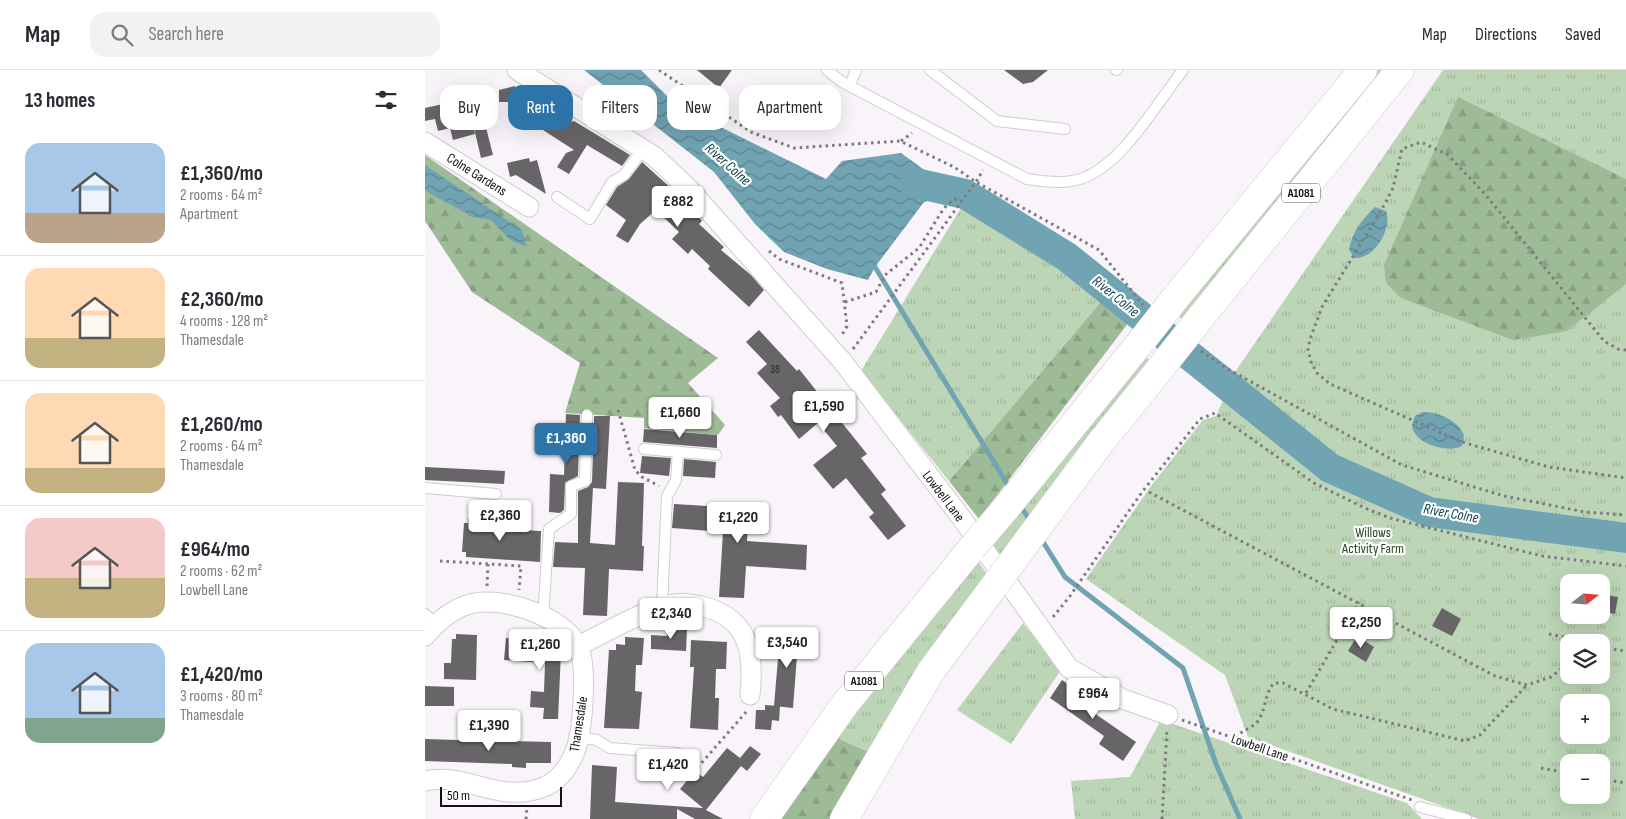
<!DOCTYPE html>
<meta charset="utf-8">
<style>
body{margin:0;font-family:"Sofia Sans Condensed",sans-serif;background:#f2f2f3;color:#2b2b33;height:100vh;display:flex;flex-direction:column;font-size:19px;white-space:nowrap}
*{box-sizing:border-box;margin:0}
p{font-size:16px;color:#7c7c81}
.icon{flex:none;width:28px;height:28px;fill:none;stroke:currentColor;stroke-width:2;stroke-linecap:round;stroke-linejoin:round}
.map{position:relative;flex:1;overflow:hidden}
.sheet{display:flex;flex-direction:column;background:#fff;width:425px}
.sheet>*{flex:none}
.hud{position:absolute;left:15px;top:15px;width:475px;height:45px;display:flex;gap:10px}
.needle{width:32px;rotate:73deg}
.fabs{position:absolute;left:1135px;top:504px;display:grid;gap:10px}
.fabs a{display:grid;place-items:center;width:50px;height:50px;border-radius:10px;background:#fff;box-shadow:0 5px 20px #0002;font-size:25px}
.scale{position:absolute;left:15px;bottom:12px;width:122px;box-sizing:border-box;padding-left:5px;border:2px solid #141214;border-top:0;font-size:14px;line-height:18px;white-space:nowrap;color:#141214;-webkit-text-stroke:4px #fff;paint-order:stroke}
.price{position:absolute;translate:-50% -42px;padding:0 11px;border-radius:5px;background:#fff;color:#222;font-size:16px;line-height:32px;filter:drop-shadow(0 1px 2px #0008)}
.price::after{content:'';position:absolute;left:50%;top:30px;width:15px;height:11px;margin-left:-8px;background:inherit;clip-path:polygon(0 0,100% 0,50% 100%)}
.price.selected{background:#2d74a9;color:#fff}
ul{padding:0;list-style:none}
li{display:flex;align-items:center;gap:15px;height:125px;padding:0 25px}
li+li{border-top:1px solid #e1e1e2}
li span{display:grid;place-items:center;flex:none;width:140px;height:100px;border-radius:15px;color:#555}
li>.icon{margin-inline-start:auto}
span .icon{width:60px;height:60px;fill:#fffc;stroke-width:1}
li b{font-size:21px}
h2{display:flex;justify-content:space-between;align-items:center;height:60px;padding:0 25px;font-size:21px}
.chip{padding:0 18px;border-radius:15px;background:#fff;box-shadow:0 5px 20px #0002;font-size:18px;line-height:45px}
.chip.selected{background:#2d74a9;color:#fff}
header{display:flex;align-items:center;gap:30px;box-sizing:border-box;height:70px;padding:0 25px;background:#fff;border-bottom:1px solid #e1e1e2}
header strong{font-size:24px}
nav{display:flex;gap:28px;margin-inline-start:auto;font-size:18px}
.search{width:350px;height:45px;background:#f2f2f3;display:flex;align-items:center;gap:12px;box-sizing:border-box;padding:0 18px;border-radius:15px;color:#7c7c81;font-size:19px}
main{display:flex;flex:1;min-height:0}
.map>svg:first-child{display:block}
.grass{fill:url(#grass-tufts);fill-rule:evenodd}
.forest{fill:url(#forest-firs)}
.water{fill:url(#water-waves)}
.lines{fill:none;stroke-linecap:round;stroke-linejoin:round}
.stream{stroke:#70a4b3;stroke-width:5}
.river{stroke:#70a4b3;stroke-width:30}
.building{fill:#686569}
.service-casing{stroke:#d0ccd1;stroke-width:12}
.minor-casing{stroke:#d0ccd1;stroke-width:21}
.primary-casing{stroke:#d0ccd1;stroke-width:29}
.path{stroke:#7d7a7d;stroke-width:3;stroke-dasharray:2.5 4;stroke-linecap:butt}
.service{stroke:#fff;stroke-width:10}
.minor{stroke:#fff;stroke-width:19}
.primary{stroke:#fff;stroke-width:28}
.primary-bridge-casing{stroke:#d0ccd1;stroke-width:29;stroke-linecap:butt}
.primary-bridge{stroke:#fff;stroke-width:28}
.labels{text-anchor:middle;stroke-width:4.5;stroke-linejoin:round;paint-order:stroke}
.number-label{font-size:11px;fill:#292729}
.shield{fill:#fff;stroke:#5a595a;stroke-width:1}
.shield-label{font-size:12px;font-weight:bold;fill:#141214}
.street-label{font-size:14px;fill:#141214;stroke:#fff}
.park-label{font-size:14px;fill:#204816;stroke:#fff}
.water-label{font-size:15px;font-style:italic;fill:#093b47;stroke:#fff}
</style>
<header>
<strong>Map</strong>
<div class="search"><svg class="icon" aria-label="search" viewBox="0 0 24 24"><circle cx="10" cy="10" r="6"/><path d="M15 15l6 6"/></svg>Search here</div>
<nav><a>Map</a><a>Directions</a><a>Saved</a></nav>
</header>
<main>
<section class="sheet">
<h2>13 homes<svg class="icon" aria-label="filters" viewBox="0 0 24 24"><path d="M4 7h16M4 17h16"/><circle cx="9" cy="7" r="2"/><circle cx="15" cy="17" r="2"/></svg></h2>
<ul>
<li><span style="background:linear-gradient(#a9c7e8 70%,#b9a48a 0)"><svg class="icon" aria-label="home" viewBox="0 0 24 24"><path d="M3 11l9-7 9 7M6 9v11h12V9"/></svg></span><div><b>£1,360/mo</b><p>2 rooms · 64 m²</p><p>Apartment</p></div></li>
<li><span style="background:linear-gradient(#ffd9b3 70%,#c2b280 0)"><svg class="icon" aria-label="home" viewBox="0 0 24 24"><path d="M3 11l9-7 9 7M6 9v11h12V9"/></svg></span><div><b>£2,360/mo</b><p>4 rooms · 128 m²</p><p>Thamesdale</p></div></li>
<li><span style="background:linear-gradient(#ffd9b3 75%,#c2b280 0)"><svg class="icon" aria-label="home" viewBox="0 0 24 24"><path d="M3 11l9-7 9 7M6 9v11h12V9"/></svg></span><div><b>£1,260/mo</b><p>2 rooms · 64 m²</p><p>Thamesdale</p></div></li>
<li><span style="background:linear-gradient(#f6c9c9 60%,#c2b280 0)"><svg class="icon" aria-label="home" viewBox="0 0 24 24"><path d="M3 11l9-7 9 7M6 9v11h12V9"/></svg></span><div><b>£964/mo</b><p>2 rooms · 62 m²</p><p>Lowbell Lane</p></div></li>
<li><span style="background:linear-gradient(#a9c7e8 75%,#7fa58c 0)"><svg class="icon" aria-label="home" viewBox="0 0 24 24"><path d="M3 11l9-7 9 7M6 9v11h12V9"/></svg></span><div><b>£1,420/mo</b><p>3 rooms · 80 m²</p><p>Thamesdale</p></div></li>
</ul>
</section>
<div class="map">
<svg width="1201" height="749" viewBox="0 0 1201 749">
<defs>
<pattern id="grass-tufts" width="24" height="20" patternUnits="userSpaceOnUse" patternTransform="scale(1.25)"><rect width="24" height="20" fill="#bcd5b6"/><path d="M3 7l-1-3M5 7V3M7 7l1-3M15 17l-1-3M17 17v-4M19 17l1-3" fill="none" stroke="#a1b69c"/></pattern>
<pattern id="forest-firs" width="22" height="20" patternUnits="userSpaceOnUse" patternTransform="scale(1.25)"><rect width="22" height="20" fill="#9ebb97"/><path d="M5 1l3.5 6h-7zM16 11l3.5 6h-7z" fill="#87a081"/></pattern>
<pattern id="water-waves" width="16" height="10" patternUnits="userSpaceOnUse" patternTransform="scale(1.25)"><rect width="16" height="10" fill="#70a4b3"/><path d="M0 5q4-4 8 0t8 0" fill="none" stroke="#5b8490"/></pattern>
</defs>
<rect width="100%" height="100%" fill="#f8f4f9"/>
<g class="grass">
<path d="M948 0H965L759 250 750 244Z"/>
<path d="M1018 0H1201V749H1054L823 667 800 605 661 509 726 416 778 350 791 346 812 299ZM1144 512H1176V545H1144ZM1144 572H1176V605H1144ZM1144 632H1176V665H1144ZM1144 692H1176V725H1144Z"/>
<path d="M539 133 608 169 681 226 524 411 436 301Z"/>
<path d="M716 285 727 291 577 486 564 471Z"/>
<path d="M551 489 563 505 446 683 410 667Z"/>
<path d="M598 553 636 600 586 674 532 640Z"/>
<path d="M736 650 982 733 997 749H650L646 711 705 707Z"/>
</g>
<g class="forest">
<path d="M1033 27 1201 109V214L1142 261 1088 270 976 228 961 213 959 195Z"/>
<path d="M0 85 293 288 263 313 300 355 293 365 219 358V348L140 343 155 293 47 222 0 151Z"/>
<path d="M681 226 707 248 554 449 524 411Z"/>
<path d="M410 667 446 683 409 749H352Z"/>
</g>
<g class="water">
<path d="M159 0H216L251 35 401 109 417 91 476 83 531 123 499 132 450 197 443 210 402 199 359 182 330 154 289 102Z"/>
<path d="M0 95 97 160 102 177 85 170 66 150 48 147 4 123 0 119Z"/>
<path d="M950 137 961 141C968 158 949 189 930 188L924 180C927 161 937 150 950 137Z"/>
<path d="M998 342C1014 343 1032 349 1039 365L1037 376C1024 383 996 375 989 362 985 356 988 351 990 346Z"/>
</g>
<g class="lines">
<g class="stream">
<path d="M450 197 586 420"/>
<path d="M594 434 606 452"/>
<path d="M615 467 640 507 758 598 791 694 815 749"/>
</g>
<path class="river" d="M490 113 540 124 642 187 905 398 1004 442 1201 468"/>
</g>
<g class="building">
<path d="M272 0H307L294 18Z"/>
<path d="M579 0H623L608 12 598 14Z"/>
<path d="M90 16 89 32H74V20Z"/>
<path d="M93 23 108 24 109 27 116 28 115 46 92 44Z"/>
<path d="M29 24 37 55 47 52 50 64 28 70 25 58 13 61 10 49 0 51V38L18 34 24 57 17 27Z"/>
<path d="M57 42 68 85 56 88 46 45Z"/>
<path d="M149 51 205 85 197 96 162 75 144 104 132 97 141 83 149 80 118 60Z"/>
<path d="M104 88 105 92 112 90 121 124 91 105 85 107 82 93Z"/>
<path d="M217 92 258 129 277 151 274 154 299 177 296 180 326 205 339 220 324 237 283 199 285 196 267 179 263 184 247 169 254 162 231 140 215 154 203 173 191 166 201 150 181 135 192 117 204 109Z"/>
<path d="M334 260 372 301 374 299 442 384 436 388 461 420 456 424 481 456 463 470 444 447 449 443 421 408 408 419 388 395 412 376 393 353 374 369 356 345 353 347 345 336 355 328 332 303 342 294 321 272Z"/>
<path d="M141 344 155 345 153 406 140 413 139 440 135 443 124 442 125 404 139 405Z"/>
<path d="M169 346H185L181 419 168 418 165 473 190 475 193 412 219 413 217 476H219L218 501 184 499 182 546 158 545 160 498 128 497 130 472 153 473V421L163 417 167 412Z"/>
<path d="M219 359 292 365V378L218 372Z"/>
<path d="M217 386 246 388 244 406 215 403Z"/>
<path d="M259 389 291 392 290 408 258 406Z"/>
<path d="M0 397 80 401 79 414 0 410Z"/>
<path d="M249 434 299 437 300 434 324 435 322 471 382 475 381 500 321 496 319 528 294 527 298 462 247 458Z"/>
<path d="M43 448 66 449V455H77L76 459 116 461 115 492 41 487V482H37L39 453H43Z"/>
<path d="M1176 524 1193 527 1190 544 1176 541Z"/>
<path d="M1017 538 1036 549 1027 566 1007 556Z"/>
<path d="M242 558 262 559 261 581 226 579V565L242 566Z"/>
<path d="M360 559 374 560 368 638 349 636 355 565H359Z"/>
<path d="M31 564 52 565 51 610 19 609V593H26L27 569H31Z"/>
<path d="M932 566 949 577 941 592 923 581Z"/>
<path d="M200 567 219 568 217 595H211L210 621 217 622 214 659 179 658 184 580H191V574L200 575Z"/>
<path d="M81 568 129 570V582H136L133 649H118L119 638 105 637 106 621 119 622 120 593 79 590Z"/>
<path d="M266 570 302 572 301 599H291L290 628H294L293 660 265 658 269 597H265Z"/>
<path d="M637 610 674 636 669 643 711 672 698 691 674 674 679 666 625 628Z"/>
<path d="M0 616 29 617V636H0Z"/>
<path d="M340 635 355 636 354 651 347 650 346 660 330 659 331 640H340Z"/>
<path d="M64 665H77V671L126 672V693H101V698L87 697V694L0 691V669L63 671Z"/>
<path d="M325 676 336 684 322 701 316 696 281 740 298 749H270L252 739V749H165L167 695 192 697 190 732 278 738 255 719 270 701 278 707 302 678 315 688Z"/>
</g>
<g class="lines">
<g class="service-casing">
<g id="service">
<path d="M402 0 417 12 602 109C622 112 645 115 663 106 700 89 733 32 758 0"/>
<path d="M505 0 572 51 640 59"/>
<path d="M691 0H692"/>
<path d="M425 15 431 0"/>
<path d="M132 127 165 149 187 112 199 105 218 79"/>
<path d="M219 379 291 385"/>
<path d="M0 418 71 424"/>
<path d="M237 536 242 426 251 410 253 382"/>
<path d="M0 544 11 553"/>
<path d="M118 546 124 459 146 444V416L160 411 162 345"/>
<path d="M154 667 172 670 185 678 252 683"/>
<path d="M995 737 1041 749"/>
</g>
</g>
<g class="minor-casing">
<g id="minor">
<path d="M92 0 229 86 265 120 418 292 538 450 644 598 698 629 743 645"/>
<path d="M0 72 104 137"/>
<path d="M0 566C13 551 29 537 49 533 80 527 139 547 153 576 163 595 158 664 149 684 143 698 133 711 119 717 74 735 40 701 0 711"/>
<path d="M153 576C180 563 208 546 236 537 262 528 301 538 316 561 328 579 327 605 325 625"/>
</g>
</g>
<g class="primary-casing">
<g id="primary">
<path d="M752 226 938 0"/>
<path d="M776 247 975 0"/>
<path d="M581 438 719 268"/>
<path d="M601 473 676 372 738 295"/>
<path d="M339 749 420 634 547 478"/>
<path d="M419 749 506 601 567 519"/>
</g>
</g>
<g class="path">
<path d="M234 0 326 62 369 78 475 71 529 97 551 112 674 180 718 235"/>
<path d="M476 71 487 63"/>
<path d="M344 181 354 189 417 213 422 256 417 265"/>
<path d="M420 232 451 222 460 205 494 178 519 138 529 129 537 131"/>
<path d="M428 279 551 112 558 100"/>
<path d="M1201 280 1193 279 1179 271 1060 124 1023 85 996 72 977 79 968 118 957 139 897 237 885 269 883 280 886 292 892 303 905 314 1037 372 1124 397 1201 408"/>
<path d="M776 281 801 298 977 395 1079 426 1160 442 1201 445"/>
<path d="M193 340 210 400 217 407 234 416"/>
<path d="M724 422 1070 606 1102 615 1126 607 1144 593"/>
<path d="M15 491 96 496 94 520"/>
<path d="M62 516 63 494"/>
<path d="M628 547 645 526 717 422 775 349 790 343 889 413 940 438 965 448 1117 486 1201 496"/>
<path d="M1124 564 1164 572"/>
<path d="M1176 578 1201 581"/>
<path d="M881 623 934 532"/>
<path d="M757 650 987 730"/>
<path d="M811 668C817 659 827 659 833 651 841 640 839 624 849 613H858L908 639 1040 671 1055 665 1102 615"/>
<path d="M261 690 273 697 322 641"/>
<path d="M1116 698 1144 703"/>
<path d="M1176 709 1201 713"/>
<path d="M101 749 102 737"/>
<path d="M737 749 742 660"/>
</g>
<use href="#service" class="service"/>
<use href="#minor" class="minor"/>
<use href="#primary" class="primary"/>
<g class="primary-bridge-casing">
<g id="primary-bridge">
<path d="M719 268 752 226"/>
<path d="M738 295 776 247"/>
<path d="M547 478 581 438"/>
<path d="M567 519 601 473"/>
</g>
</g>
<use href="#primary-bridge" class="primary-bridge"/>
</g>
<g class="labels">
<g class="number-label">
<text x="350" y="303">38</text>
</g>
<g class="shield">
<rect x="857" y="113.5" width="38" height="19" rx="4"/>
<rect x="420" y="601.5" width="38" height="19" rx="4"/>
</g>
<g class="shield-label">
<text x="876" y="127">A1081</text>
<text x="439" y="615">A1081</text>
</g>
<g class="street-label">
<text transform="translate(52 104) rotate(32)" y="5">Colne Gardens</text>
<text transform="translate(519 426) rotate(53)" y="5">Lowbell Lane</text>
<text transform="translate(153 654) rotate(-81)" y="5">Thamesdale</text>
<text transform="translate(835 677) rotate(19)" y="5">Lowbell Lane</text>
</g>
<g class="park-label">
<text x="948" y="467">Willows<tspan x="948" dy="16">Activity Farm</tspan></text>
</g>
<g class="water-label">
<text transform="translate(303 94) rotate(42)" y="5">River Colne</text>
<text transform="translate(691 226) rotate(39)" y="5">River Colne</text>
<text transform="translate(1026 443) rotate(10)" y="5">River Colne</text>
</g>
</g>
</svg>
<div class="fabs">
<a><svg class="needle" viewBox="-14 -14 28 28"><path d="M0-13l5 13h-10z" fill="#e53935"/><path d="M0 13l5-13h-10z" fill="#7c7c81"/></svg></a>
<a><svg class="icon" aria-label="layers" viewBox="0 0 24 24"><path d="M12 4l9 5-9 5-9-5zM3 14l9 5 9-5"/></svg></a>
<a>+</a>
<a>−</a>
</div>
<div class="scale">50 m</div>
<b class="price" style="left:253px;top:158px">£882</b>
<b class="price" style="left:399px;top:363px">£1,590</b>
<b class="price" style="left:255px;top:369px">£1,660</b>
<b class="price selected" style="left:141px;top:395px">£1,360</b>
<b class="price" style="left:75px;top:472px">£2,360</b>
<b class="price" style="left:313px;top:474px">£1,220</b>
<b class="price" style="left:246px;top:570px">£2,340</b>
<b class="price" style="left:936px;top:579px">£2,250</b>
<b class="price" style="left:362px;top:599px">£3,540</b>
<b class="price" style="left:115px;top:601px">£1,260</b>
<b class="price" style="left:668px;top:650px">£964</b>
<b class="price" style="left:64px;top:682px">£1,390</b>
<b class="price" style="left:243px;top:721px">£1,420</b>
<div class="hud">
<a class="chip">Buy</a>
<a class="chip selected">Rent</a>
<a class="chip">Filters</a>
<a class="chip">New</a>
<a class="chip">Apartment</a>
</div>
</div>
</main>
